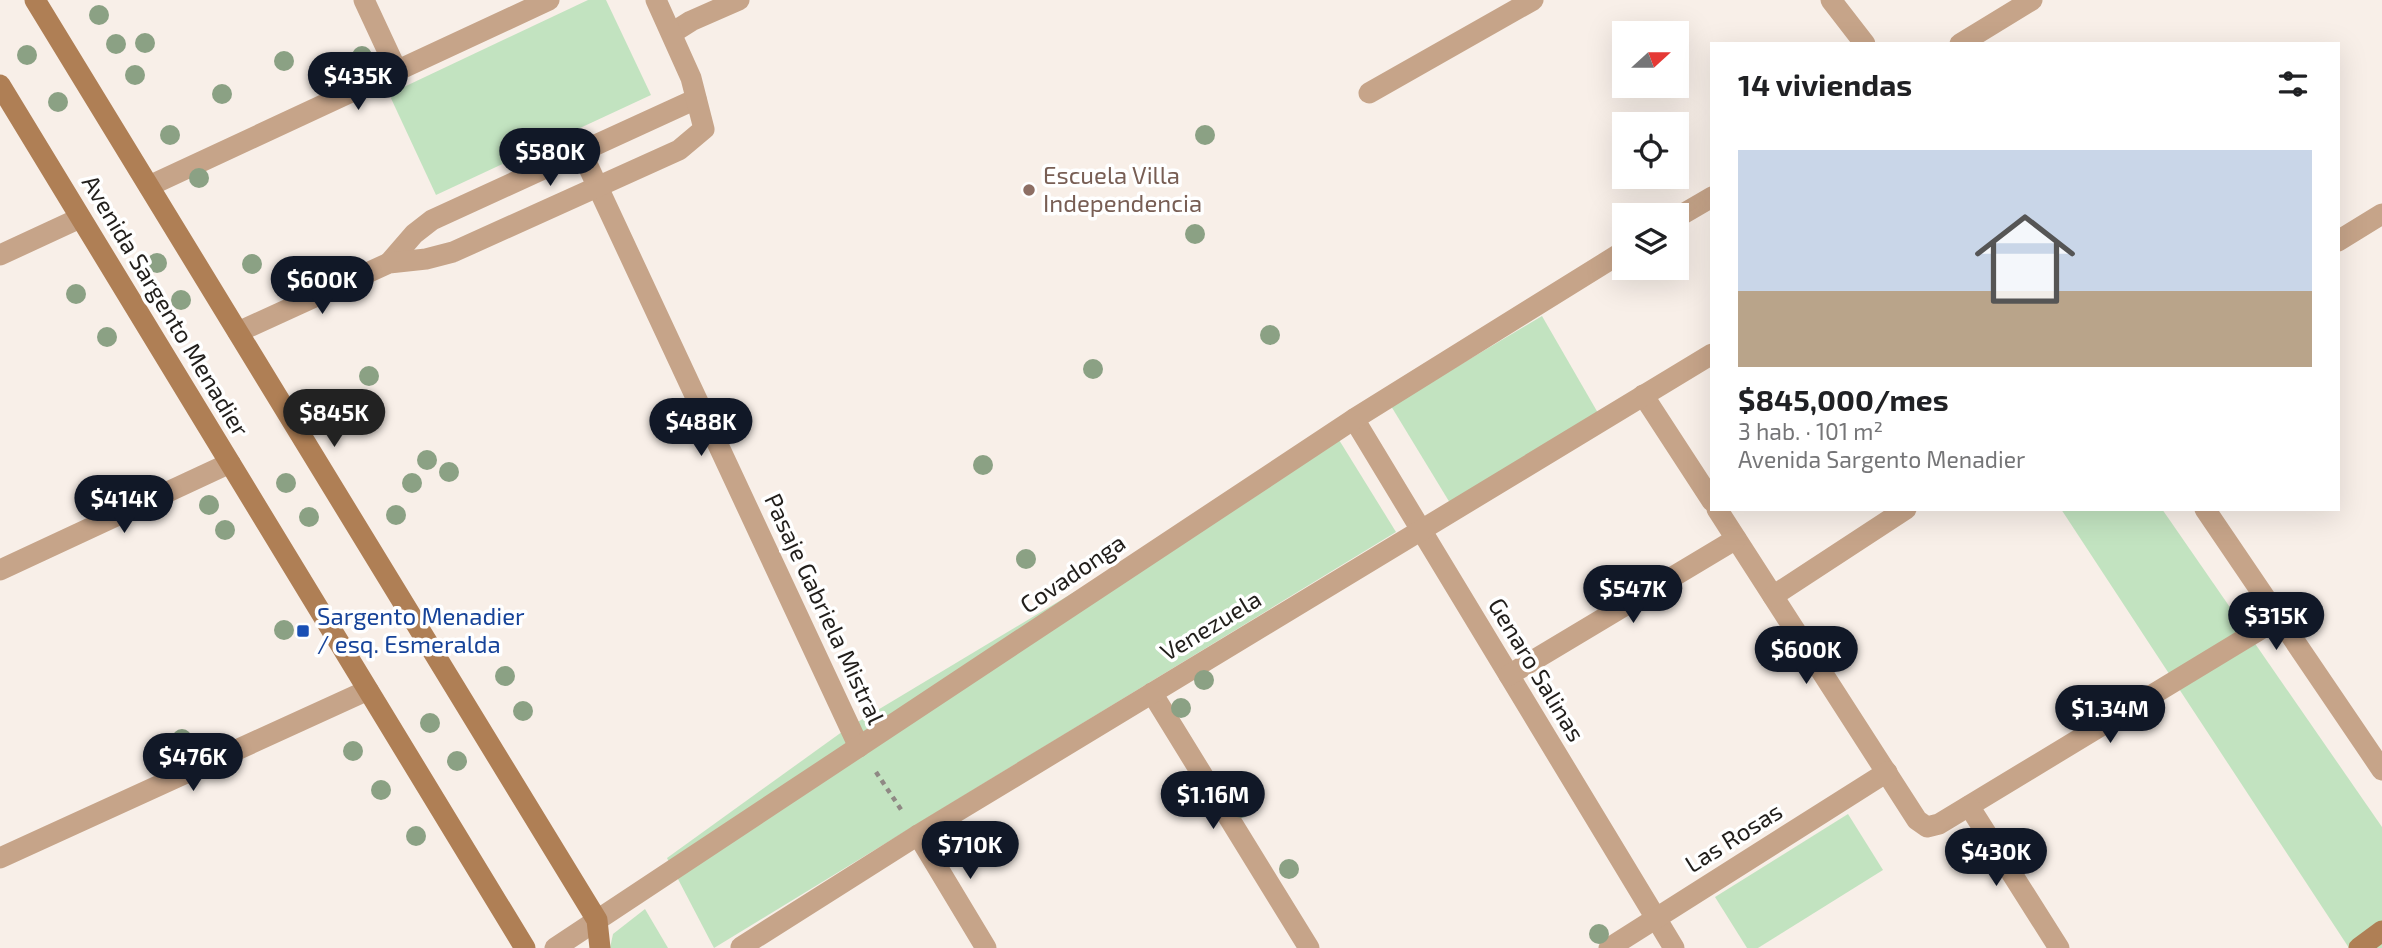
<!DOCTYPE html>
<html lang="es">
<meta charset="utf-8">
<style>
body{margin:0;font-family:"Exo 2",sans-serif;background:#f2f2f2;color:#202124;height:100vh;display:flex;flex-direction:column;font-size:26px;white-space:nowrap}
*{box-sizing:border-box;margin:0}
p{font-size:23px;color:#757577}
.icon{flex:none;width:38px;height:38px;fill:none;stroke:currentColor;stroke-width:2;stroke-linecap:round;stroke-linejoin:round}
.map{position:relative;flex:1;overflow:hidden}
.drawer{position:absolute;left:1710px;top:42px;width:630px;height:469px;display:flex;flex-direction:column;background:#fff;border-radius:0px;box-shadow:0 7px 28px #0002}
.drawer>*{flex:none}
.needle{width:46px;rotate:69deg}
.tools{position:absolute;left:1612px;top:21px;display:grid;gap:14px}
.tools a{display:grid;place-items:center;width:77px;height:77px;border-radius:0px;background:#fff;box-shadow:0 7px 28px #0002;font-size:35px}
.price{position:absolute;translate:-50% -60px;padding:0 16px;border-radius:24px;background:#111827;color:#fff;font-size:23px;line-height:46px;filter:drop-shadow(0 2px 4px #0008)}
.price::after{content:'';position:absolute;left:50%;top:42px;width:21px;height:16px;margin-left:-10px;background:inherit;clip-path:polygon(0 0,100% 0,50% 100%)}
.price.active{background:#222;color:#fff}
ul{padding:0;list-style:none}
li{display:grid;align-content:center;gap:14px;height:371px;padding:0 28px}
li span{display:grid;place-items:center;height:217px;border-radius:0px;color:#555}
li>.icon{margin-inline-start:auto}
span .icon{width:126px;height:126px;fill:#fffc;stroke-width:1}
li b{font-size:30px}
h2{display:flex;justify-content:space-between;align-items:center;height:84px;padding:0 28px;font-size:30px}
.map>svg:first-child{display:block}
.green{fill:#c2e3c0}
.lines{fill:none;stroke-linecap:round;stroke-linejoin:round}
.path{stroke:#8f8984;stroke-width:4.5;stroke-dasharray:5 5;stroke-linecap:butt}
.service{stroke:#c6a489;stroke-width:21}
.minor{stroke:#c6a489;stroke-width:21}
.tertiary{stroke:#c6a489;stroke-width:21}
.secondary{stroke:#af7f55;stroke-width:21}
.tree{fill:#8ba184}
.education-dot{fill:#8d6e63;stroke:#fff;stroke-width:2.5}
.transit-dot{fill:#1a4fb4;stroke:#fff;stroke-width:2.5}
.labels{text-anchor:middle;stroke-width:7;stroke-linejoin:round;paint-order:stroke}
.education-label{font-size:24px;fill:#785e54;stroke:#fff;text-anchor:start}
.street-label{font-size:24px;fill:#211e1b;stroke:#fff}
.transit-label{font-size:24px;fill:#164399;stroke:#fff;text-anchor:start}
</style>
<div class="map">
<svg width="2382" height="948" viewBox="0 0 2382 948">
<rect width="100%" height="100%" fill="#f8efe8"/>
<g class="green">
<path d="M588 0H606L651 95 436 195 389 94Z"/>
<path d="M1542 316 1598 413 1450 503 1391 406Z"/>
<path d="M1336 435 1396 532 714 948 667 858 846 729Z"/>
<path d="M2061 509H2162L2382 827V948H2349Z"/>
<path d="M1848 814 1883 870 1758 948H1747L1715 897Z"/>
<path d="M645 909 668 948H610L613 934Z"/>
</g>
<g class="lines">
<path class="path" d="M876 772 902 811"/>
<path class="service" d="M672 33 691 21 739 0"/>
<g class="minor">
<path d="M364 0 397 71"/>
<path d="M1960 44 2032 0"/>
<path d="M1369 93 1533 0"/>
<path d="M581 151 859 747"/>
<path d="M149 186 549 0"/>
<path d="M1676 218 1712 197"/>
<path d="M2338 241 2382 214"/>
<path d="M0 255 80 218"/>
<path d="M389 263 414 234 432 220 696 99"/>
<path d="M238 332 389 263 426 259 453 252 679 150 704 129 691 78 656 0"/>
<path d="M1643 395 1712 501"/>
<path d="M1354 419 1674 948"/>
<path d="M1717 509 1917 820 1927 827 1939 824 2279 618"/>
<path d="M0 570 230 463"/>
<path d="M1773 596 1906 509"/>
<path d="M1509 675 1736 539"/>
<path d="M1152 693 1309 948"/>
<path d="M1969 806 2059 948"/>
<path d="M918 835 986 948"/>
<path d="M0 858 368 690"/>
<path d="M741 947 918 835 1712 354"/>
<path d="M555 948 1354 419 1624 251"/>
<path d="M1609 948 1887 772"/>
</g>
<g class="tertiary">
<path d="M1831 0 1865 44"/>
<path d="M2205 509 2382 770"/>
</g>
<g class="secondary">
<path d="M35 0 597 920 600 948"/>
<path d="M0 85 525 948"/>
<path d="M2359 948 2382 931"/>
</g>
</g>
<g class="tree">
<circle cx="99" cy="15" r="10"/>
<circle cx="145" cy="43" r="10"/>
<circle cx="116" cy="44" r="10"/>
<circle cx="27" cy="55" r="10"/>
<circle cx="362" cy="56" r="10"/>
<circle cx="284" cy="61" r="10"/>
<circle cx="340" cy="62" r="10"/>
<circle cx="135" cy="75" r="10"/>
<circle cx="222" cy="94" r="10"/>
<circle cx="58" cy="102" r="10"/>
<circle cx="170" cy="135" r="10"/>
<circle cx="1205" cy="135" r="10"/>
<circle cx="199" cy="178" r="10"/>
<circle cx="1195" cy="234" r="10"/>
<circle cx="157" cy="263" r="10"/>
<circle cx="252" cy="264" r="10"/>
<circle cx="76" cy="294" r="10"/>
<circle cx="181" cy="300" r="10"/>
<circle cx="1270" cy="335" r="10"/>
<circle cx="107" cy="337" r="10"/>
<circle cx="1093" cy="369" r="10"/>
<circle cx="369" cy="376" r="10"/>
<circle cx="339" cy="407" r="10"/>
<circle cx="427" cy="460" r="10"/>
<circle cx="983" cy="465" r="10"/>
<circle cx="449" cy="472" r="10"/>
<circle cx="286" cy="483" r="10"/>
<circle cx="412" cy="483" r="10"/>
<circle cx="209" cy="505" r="10"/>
<circle cx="396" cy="515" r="10"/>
<circle cx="309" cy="517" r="10"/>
<circle cx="225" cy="530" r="10"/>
<circle cx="1026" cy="559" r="10"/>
<circle cx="284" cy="630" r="10"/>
<circle cx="505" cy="676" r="10"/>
<circle cx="1204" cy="680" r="10"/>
<circle cx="1181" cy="708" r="10"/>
<circle cx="523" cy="711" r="10"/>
<circle cx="430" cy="723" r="10"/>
<circle cx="182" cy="739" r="10"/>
<circle cx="353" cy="751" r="10"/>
<circle cx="457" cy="761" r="10"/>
<circle cx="381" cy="790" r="10"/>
<circle cx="1241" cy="808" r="10"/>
<circle cx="416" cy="836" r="10"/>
<circle cx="1289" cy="869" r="10"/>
<circle cx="1599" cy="934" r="10"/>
</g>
<circle class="education-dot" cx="1029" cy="190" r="7"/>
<rect class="transit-dot" x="296" y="624" width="14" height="14" rx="3.5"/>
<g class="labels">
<g class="education-label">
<text x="1043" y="184">Escuela Villa<tspan x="1043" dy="28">Independencia</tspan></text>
</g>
<g class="street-label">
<text transform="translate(165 306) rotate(59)" y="8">Avenida Sargento Menadier</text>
<text transform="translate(1073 574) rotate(-34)" y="8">Covadonga</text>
<text transform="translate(824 609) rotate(65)" y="8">Pasaje Gabriela Mistral</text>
<text transform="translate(1211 626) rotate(-31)" y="8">Venezuela</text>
<text transform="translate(1536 670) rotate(59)" y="8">Genaro Salinas</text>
<text transform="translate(1734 838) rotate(-32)" y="8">Las Rosas</text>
</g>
<g class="transit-label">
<text x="317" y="625">Sargento Menadier<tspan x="317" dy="28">/ esq. Esmeralda</tspan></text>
</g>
</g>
</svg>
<div class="tools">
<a><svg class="needle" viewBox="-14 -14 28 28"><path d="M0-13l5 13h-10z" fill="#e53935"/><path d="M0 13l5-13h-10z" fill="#757577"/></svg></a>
<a><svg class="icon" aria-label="locate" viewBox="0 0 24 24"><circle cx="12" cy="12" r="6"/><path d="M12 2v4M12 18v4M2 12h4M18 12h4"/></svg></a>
<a><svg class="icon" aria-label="layers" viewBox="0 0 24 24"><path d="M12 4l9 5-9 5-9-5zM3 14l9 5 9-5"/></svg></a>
</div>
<b class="price" style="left:358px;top:112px">$435K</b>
<b class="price" style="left:550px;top:188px">$580K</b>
<b class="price" style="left:322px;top:316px">$600K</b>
<b class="price active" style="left:334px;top:449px">$845K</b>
<b class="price" style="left:701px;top:458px">$488K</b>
<b class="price" style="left:124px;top:535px">$414K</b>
<b class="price" style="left:1633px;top:625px">$547K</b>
<b class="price" style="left:2276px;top:652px">$315K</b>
<b class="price" style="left:1806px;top:686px">$600K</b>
<b class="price" style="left:2110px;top:745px">$1.34M</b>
<b class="price" style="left:193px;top:793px">$476K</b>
<b class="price" style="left:1213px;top:831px">$1.16M</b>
<b class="price" style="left:970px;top:881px">$710K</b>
<b class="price" style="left:1996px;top:888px">$430K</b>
<section class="drawer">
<h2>14 viviendas<svg class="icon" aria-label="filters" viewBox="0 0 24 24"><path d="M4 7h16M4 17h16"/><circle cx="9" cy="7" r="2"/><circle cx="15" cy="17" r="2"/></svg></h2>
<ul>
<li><span style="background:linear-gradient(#c9d6e8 65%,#b9a48a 0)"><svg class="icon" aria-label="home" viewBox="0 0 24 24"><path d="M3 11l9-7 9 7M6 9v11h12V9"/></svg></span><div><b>$845,000/mes</b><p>3 hab. · 101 m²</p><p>Avenida Sargento Menadier</p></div></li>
</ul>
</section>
</div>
